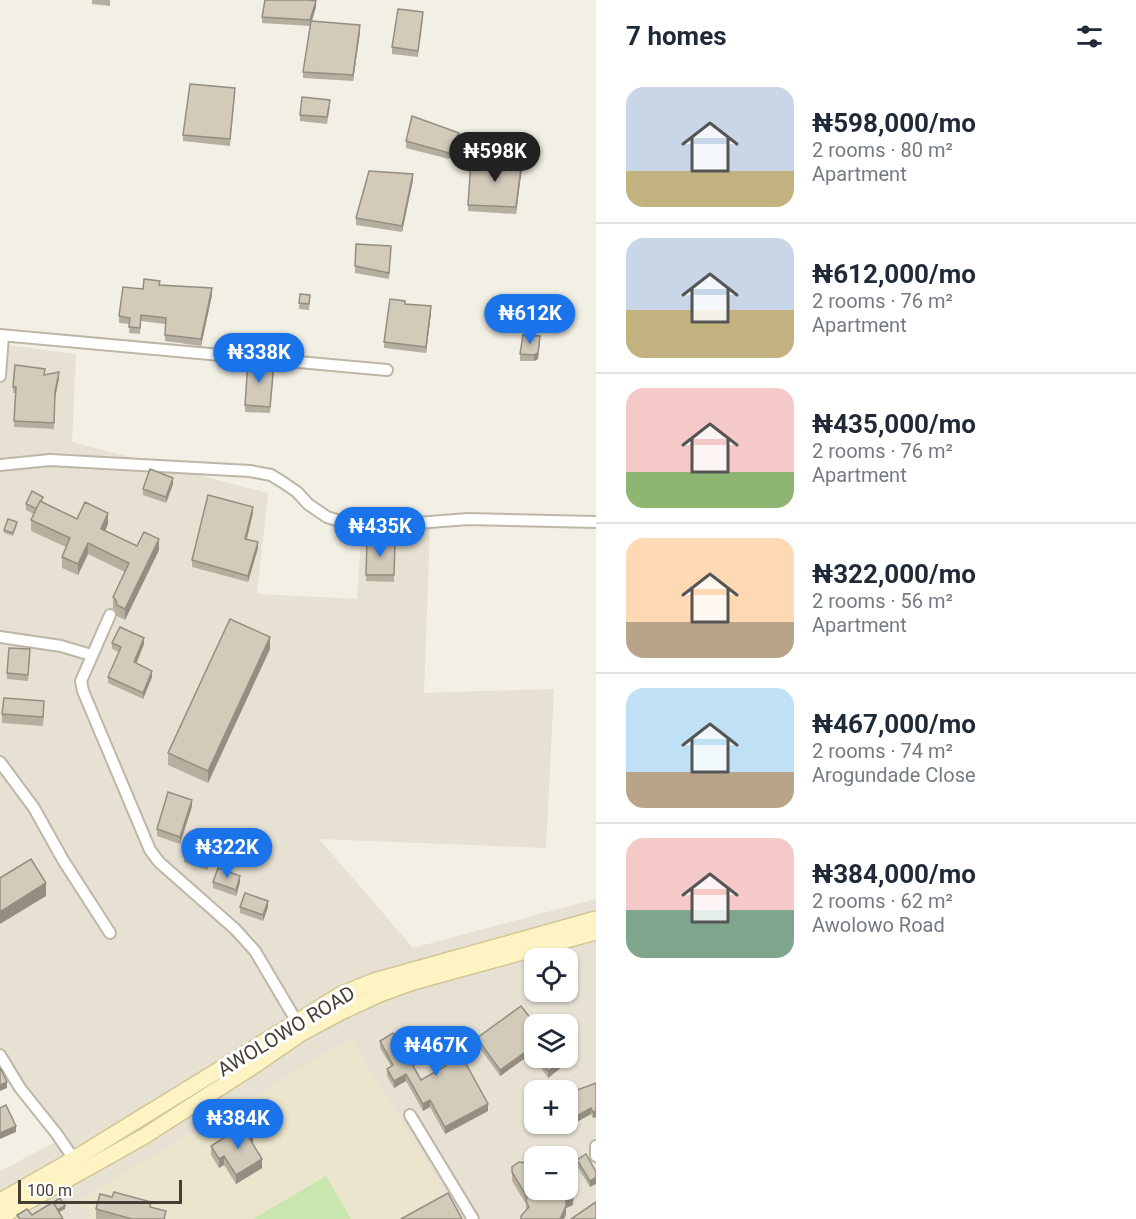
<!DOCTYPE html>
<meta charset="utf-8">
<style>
body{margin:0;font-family:Roboto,sans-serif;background:#f2f2f3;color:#1f2937;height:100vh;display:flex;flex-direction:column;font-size:22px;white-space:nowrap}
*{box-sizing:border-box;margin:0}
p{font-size:20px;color:#747a83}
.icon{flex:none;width:33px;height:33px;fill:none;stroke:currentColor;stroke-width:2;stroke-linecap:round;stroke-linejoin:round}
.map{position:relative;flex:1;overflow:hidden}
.drawer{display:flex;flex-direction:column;background:#fff;width:540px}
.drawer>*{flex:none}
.tools{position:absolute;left:524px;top:948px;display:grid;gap:12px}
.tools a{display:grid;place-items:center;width:54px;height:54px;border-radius:12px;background:#fff;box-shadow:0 2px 4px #0004;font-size:30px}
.scale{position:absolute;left:18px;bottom:15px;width:164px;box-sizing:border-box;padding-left:6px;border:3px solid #443f34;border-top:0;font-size:16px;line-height:21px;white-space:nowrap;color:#443f34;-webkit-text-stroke:4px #fff;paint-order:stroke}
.price{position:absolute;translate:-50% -51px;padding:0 14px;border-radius:21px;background:#1a73e8;color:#fff;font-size:20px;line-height:39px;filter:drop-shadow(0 2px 3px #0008)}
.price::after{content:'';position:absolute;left:50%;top:36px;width:18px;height:14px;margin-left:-9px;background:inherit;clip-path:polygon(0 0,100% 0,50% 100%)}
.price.selected{background:#222;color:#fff}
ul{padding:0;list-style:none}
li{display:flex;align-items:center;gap:18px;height:150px;padding:0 30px}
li+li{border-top:2px solid #e0e1e3}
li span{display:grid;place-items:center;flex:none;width:168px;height:120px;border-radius:18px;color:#555}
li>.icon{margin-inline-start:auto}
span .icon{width:72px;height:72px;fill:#fffc;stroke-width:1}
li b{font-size:26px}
h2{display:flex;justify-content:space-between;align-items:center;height:72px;padding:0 30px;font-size:26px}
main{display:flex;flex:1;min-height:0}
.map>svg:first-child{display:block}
.residential{fill:#e6e1d2;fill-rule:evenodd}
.education{fill:#ebe5ce}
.green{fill:#c8e6ad}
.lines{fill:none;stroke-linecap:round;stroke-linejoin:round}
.street-casing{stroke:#bdb7a7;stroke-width:14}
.secondary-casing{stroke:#d2c595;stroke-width:18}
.street{stroke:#fff;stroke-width:10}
.secondary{stroke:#fef4c3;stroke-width:15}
.wall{fill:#b5afa0}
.shaded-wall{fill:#948e82}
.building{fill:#d3cbba;stroke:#948e82;stroke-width:1.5}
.labels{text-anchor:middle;stroke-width:6;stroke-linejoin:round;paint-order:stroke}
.street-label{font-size:20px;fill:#443f34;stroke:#fff}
</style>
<main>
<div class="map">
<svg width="596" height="1219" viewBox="0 0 596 1219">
<rect width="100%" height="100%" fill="#f2efe4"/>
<path class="residential" d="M0 344 76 354 72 442 268 493 257 594 357 599 362 523 430 526 424 693 554 689 546 848 319 839 413 948 596 899V1219H0V1171L54 1143 0 1049ZM534 958H567V992H534ZM534 1024H567V1058H534ZM534 1090H567V1124H534ZM534 1156H567V1190H534Z"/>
<path class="education" d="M351 1038 462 1219H90L80 1199Z"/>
<path class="green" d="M326 1176 351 1219H253Z"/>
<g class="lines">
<g class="street-casing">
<g id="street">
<path d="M0 335 387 370"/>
<path d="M0 376 3 336"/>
<path d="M0 465 50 460 250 471 271 475 284 483 297 492 308 504 327 517 346 523 367 527 468 519 596 522"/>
<path d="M110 615 81 681 83 691 150 850 159 862 235 929 255 951 297 1022"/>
<path d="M0 637 61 646 91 655"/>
<path d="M0 762 34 808 63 860 110 933"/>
<path d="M0 1055 20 1088 56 1133 78 1165"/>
<path d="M410 1115 473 1219"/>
<path d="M596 1146V1156"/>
</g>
</g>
<g class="secondary-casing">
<g id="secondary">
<path d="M0 1201 74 1159 342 994 374 981 596 919"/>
<path d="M0 1217 143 1137 255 1065 300 1034 341 1012 380 994 413 982 596 932"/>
</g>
</g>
<use href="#street" class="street"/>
<use href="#secondary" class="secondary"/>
</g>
<g class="wall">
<path d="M92 0H110V6L92 4Z"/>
<path d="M316 7 312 21 360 32 353 81 303 78V72L310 26 262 23V17Z"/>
<path d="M423 18 418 57 392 54V47Z"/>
<path d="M235 95 230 146 183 141V135Z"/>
<path d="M330 107 327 124 300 121V115Z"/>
<path d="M459 139 449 159 406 148V141Z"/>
<path d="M522 167 516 214 468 211V205Z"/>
<path d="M413 180 402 232 356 225V218Z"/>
<path d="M356 244 391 246 389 279 355 273Z"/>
<path d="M160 285 212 295 201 346 165 341V324L141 321 140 334 129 333 130 324 119 323V316L143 289Z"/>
<path d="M300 294 310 295 309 310 299 309Z"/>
<path d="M431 313 426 353 384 348V342Z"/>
<path d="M540 342 538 359 534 361H520V354Z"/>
<path d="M274 369 270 413 245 412V405Z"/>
<path d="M45 375 59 378 55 398 54 429 14 427 15 393H13V387Z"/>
<path d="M173 484 166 503 143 495V489Z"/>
<path d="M43 503 77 519 108 524 105 531 137 546 159 550 125 620 117 616 116 611 113 608V597L125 572 88 554 78 575 62 568V557L66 547 31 531V520L34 514 26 510V504Z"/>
<path d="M253 513 247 539 258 548 248 582 192 567V560Z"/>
<path d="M17 525 13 536 4 533V530Z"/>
<path d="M367 540 395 541 394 582 366 581Z"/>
<path d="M112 643 144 644 137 663 152 677 143 699 108 683V677L119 652 112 649Z"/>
<path d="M270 649 208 783 168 765V753Z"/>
<path d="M30 656 28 681 7 679V673Z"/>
<path d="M44 710 43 726 2 723V714Z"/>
<path d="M192 806 180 844 157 836V829Z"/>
<path d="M184 856H212L207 870 184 862Z"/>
<path d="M213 882H240L236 896 213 888Z"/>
<path d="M240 907H268L263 921 240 913Z"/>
<path d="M534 1024V1058H559L562 1067 548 1078 531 1054 500 1076 477 1044V1038Z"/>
<path d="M397 1039 429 1057 413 1066 421 1080 443 1067 438 1057V1050L488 1111 445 1134 430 1107 423 1111 406 1081 394 1088 387 1076V1069L391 1066 380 1048V1041Z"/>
<path d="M596 1083 593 1118 591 1114 573 1124 567 1114V1090L572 1092Z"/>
<path d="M253 1142 252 1143 262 1168 236 1184 224 1165 219 1168 211 1155V1146Z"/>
<path d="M577 1160 596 1172 590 1187 577 1166Z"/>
<path d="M512 1167 534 1190 573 1205 566 1208V1214L564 1219H521L526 1210V1204L512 1181Z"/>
<path d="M151 1207 166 1219H96V1209Z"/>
</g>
<g class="shaded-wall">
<path d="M316 1V7L310 26V20Z"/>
<path d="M360 25V32L353 81V75Z"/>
<path d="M459 133V139L449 159V153Z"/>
<path d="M522 160V167L516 214V207Z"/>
<path d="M413 174V180L402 232V226Z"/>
<path d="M212 288V295L201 346V339Z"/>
<path d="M431 306V313L426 353V347Z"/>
<path d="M540 336 538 359 534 361V355Z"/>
<path d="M59 372V378L55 398 54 429 55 392Z"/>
<path d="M173 478V484L166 503V497Z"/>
<path d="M253 507V513L245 545V539Z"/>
<path d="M108 513V524L101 540V529Z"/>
<path d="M159 539V550L125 620V609Z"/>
<path d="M258 542V548L248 582V576Z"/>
<path d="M88 543V554L78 575V564Z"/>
<path d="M270 637V649L208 783V771Z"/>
<path d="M144 638V644L134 668V662Z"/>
<path d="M152 671V677L143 699V693Z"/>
<path d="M192 800V806L180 844V837Z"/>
<path d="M212 850V856L207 870V864Z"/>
<path d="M240 876V882L236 896V890Z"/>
<path d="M46 883V896L0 924V912Z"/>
<path d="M268 901V907L263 921V915Z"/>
<path d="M531 1048V1054L500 1076V1070Z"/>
<path d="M429 1050V1057L410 1068V1061Z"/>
<path d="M562 1061V1067L548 1078V1071Z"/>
<path d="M406 1074V1081L394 1088V1081Z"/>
<path d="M7 1082V1088L0 1091V1085Z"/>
<path d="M430 1100V1107L423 1111V1104Z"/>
<path d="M488 1104V1111L445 1134V1127Z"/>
<path d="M591 1108V1114L573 1124V1118Z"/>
<path d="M596 1111V1117L593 1118V1112Z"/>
<path d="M16 1126V1132L0 1139V1133Z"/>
<path d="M253 1133V1142L248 1145V1136Z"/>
<path d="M224 1156V1165L219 1168V1159Z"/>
<path d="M262 1159V1168L236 1184V1175Z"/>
<path d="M575 1159 573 1205 566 1208V1214L564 1219H560Z"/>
<path d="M596 1177V1184L590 1187V1181Z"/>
<path d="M65 1206V1209L56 1214V1211Z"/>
</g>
<g class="building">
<path d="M265 0H308L316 1 310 20 262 17Z"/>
<path d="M398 9 423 12 418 51 392 47Z"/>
<path d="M311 21 360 25 353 75 303 72Z"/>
<path d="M190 84 235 88 230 139 183 135Z"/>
<path d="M302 97 330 100 327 117 300 115Z"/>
<path d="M412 116 459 133 449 153 406 141Z"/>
<path d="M522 160 516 207 468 205 471 161Z"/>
<path d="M369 171 413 174 402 226 356 218Z"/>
<path d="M356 244 391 246 389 273 355 266Z"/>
<path d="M144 279 160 281 159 285 212 288 201 339 165 335 166 318 141 315 140 328 129 327 130 318 119 316 123 287 143 289Z"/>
<path d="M300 294 310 295 309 304 299 303Z"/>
<path d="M390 299 405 301V304L431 306 426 347 384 342Z"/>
<path d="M523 335 540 336 538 353 534 355 520 354Z"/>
<path d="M248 360 274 363 270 407 245 405Z"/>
<path d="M15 365 45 369 44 375 59 372 55 392 54 423 14 421 16 387H13Z"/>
<path d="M150 469 173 478 166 497 143 489Z"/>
<path d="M32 491 43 497 37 509 26 504Z"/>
<path d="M208 495 253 507 245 539 258 542 248 576 192 560Z"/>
<path d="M40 501 77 519 85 502 108 513 101 529 137 546 144 532 159 539 125 609 117 605 116 600 113 597 129 563 88 543 78 564 62 557 70 538 31 520Z"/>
<path d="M8 519 17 522 13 533 4 530Z"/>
<path d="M367 540 395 541 394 575H366Z"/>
<path d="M230 619 270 637 208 771 168 753Z"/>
<path d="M120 627 144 638 134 662 152 671 143 693 108 677 121 647 112 643Z"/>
<path d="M9 648 30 649 28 675 7 673Z"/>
<path d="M4 698 44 701 43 717 2 714Z"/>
<path d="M168 792 192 800 180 837 157 829Z"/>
<path d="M189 842 212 850 207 864 184 856Z"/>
<path d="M31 859 46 883 0 912V878Z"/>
<path d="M218 868 240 876 236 890 213 882Z"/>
<path d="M245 893 268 901 263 915 240 907Z"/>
<path d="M521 1006 535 1024H534V1052L531 1048 500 1070 477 1038Z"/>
<path d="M415 1028 429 1050 410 1061 421 1080 446 1066 438 1050 454 1042 488 1104 445 1127 430 1100 423 1104 406 1074 394 1081 387 1069 393 1065 380 1041 393 1033 397 1039Z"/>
<path d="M538 1058H559L562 1061 548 1071Z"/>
<path d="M0 1069H1L7 1082 0 1085Z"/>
<path d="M596 1083V1111L593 1112 591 1108 573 1118 567 1108V1090H564L569 1088 572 1092Z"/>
<path d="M6 1105 16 1126 0 1133V1108Z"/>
<path d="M247 1123 253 1133 248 1136 262 1159 236 1175 224 1156 219 1159 211 1146Z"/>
<path d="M586 1154 596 1172V1177L590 1181 577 1160Z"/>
<path d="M575 1159 573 1196 566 1199V1206L560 1219H521V1216L529 1207 526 1201 527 1197 512 1172V1167L519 1162 529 1163 534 1171V1190H567V1162H568Z"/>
<path d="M114 1192 151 1202 150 1207 166 1211 164 1219H132L96 1209 100 1194 112 1197Z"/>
<path d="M448 1193 462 1219H401Z"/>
<path d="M60 1198 65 1206 57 1210 53 1202 52 1203Z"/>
<path d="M53 1202 63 1219H20L17 1215 27 1209 32 1215Z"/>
<path d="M596 1202V1219H571Z"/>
</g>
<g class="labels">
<g class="street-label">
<text transform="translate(286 1031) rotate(-31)" y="7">AWOLOWO ROAD</text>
</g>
</g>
</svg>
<div class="tools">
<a><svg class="icon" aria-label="locate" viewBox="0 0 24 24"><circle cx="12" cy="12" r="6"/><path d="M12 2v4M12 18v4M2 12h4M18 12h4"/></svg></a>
<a><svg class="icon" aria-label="layers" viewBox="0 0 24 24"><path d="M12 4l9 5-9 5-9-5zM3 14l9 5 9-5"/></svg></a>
<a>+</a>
<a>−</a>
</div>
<div class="scale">100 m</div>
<b class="price selected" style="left:495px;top:183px">₦598K</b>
<b class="price" style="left:530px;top:345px">₦612K</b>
<b class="price" style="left:259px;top:384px">₦338K</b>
<b class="price" style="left:380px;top:558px">₦435K</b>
<b class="price" style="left:227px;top:879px">₦322K</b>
<b class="price" style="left:436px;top:1077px">₦467K</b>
<b class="price" style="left:238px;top:1150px">₦384K</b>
</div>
<section class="drawer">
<h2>7 homes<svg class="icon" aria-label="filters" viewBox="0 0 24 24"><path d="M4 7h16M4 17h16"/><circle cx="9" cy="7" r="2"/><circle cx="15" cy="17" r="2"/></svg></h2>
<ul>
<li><span style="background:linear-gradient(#c9d6e8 70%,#c2b280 0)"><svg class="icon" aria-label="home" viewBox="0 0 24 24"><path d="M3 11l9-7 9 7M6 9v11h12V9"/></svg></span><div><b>₦598,000/mo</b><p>2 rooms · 80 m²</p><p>Apartment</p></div></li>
<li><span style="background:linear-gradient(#c9d6e8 60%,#c2b280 0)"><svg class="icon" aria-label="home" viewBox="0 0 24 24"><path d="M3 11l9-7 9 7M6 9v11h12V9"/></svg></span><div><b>₦612,000/mo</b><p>2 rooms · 76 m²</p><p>Apartment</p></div></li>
<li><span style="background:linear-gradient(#f6c9c9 70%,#8fb573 0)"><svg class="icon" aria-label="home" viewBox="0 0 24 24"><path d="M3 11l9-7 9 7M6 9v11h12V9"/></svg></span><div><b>₦435,000/mo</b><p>2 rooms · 76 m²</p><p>Apartment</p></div></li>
<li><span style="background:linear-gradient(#ffd9b3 70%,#b9a48a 0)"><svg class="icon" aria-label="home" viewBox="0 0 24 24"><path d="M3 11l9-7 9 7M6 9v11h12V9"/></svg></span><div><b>₦322,000/mo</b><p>2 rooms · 56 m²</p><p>Apartment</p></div></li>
<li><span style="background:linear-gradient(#bfe0f5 70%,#b9a48a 0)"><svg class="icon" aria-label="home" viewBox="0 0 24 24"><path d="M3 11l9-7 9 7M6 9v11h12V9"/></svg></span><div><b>₦467,000/mo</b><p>2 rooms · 74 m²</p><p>Arogundade Close</p></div></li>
<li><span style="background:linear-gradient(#f6c9c9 60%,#7fa58c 0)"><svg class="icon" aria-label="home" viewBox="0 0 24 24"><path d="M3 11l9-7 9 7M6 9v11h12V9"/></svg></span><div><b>₦384,000/mo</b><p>2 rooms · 62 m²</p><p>Awolowo Road</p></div></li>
</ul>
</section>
</main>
